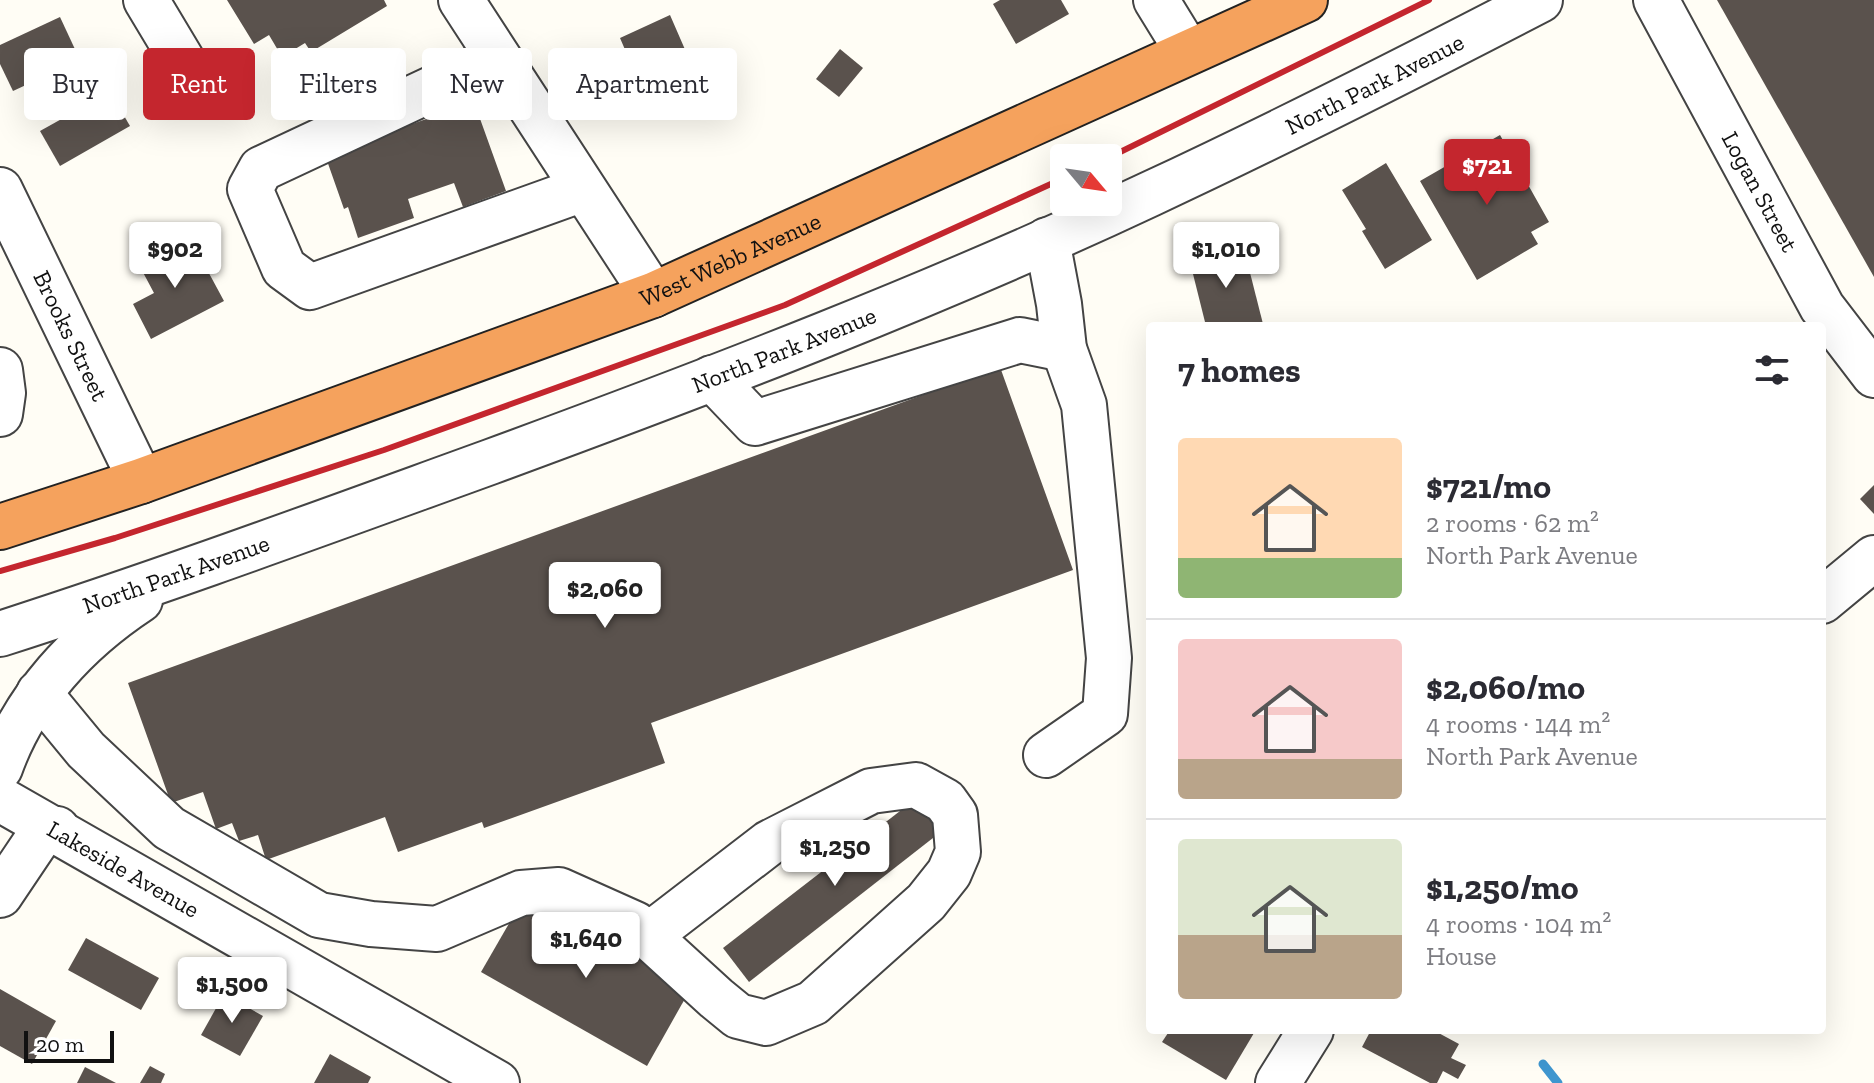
<!DOCTYPE html>
<meta charset="utf-8">
<style>
body{margin:0;font-family:"Zilla Slab",serif;background:#f7f7f7;color:#2b2b33;height:100vh;display:flex;flex-direction:column;font-size:30px;white-space:nowrap}
*{box-sizing:border-box;margin:0}
p{font-size:26px;color:#7c7c81}
.icon{flex:none;width:44px;height:44px;fill:none;stroke:currentColor;stroke-width:2;stroke-linecap:round;stroke-linejoin:round}
.map{position:relative;flex:1;overflow:hidden}
.sheet{position:absolute;left:1146px;top:322px;width:680px;height:712px;display:flex;flex-direction:column;background:#fff;border-radius:8px;box-shadow:0 8px 32px #0002}
.sheet>*{flex:none}
.top-card{position:absolute;left:24px;top:48px;width:760px;height:72px;display:flex;gap:16px}
.needle{width:52px;rotate:119deg}
.fabs{position:absolute;left:1050px;top:144px;display:grid;gap:16px}
.fabs a{display:grid;place-items:center;width:72px;height:72px;border-radius:8px;background:#fff;box-shadow:0 8px 32px #0002;font-size:40px}
.scale{position:absolute;left:24px;bottom:20px;width:90px;box-sizing:border-box;padding-left:8px;border:4px solid #111;border-top:0;font-size:22px;line-height:28px;white-space:nowrap;color:#111;-webkit-text-stroke:6px #fff;paint-order:stroke}
.price{position:absolute;translate:-50% -68px;padding:0 18px;border-radius:8px;background:#fff;color:#222;font-size:26px;line-height:52px;filter:drop-shadow(0 2px 4px #0008)}
.price::after{content:'';position:absolute;left:50%;top:48px;width:24px;height:18px;margin-left:-12px;background:inherit;clip-path:polygon(0 0,100% 0,50% 100%)}
.price.on{background:#c4262e;color:#fff}
ul{padding:0;list-style:none}
li{display:flex;align-items:center;gap:24px;height:200px;padding:0 32px}
li+li{border-top:2px solid #e1e1e2}
li span{display:grid;place-items:center;flex:none;width:224px;height:160px;border-radius:8px;color:#555}
li>.icon{margin-inline-start:auto}
span .icon{width:96px;height:96px;fill:#fffc;stroke-width:1}
li b{font-size:34px}
h2{display:flex;justify-content:space-between;align-items:center;height:96px;padding:0 32px;font-size:34px}
.tag{padding:0 28px;border-radius:8px;background:#fff;box-shadow:0 8px 32px #0002;font-size:28px;line-height:72px}
.tag.on{background:#c4262e;color:#fff}
.map>svg:first-child{display:block}
.lines{fill:none;stroke-linecap:round;stroke-linejoin:round}
.stream{stroke:#3f96cf;stroke-width:9}
.building{fill:#5a524d}
.minor-casing{stroke:#444;stroke-width:48}
.highway-casing{stroke:#222;stroke-width:48}
.minor{stroke:#fff;stroke-width:44}
.highway{stroke:#f5a25d;stroke-width:44}
.rail{stroke:#c4262e;stroke-width:6}
.labels{text-anchor:middle;stroke-width:8;stroke-linejoin:round;paint-order:stroke}
.street-label{font-size:24px;fill:#111;stroke:#fff}
</style>
<div class="map">
<svg width="1874" height="1083" viewBox="0 0 1874 1083">
<rect width="100%" height="100%" fill="#fffdf5"/>
<g class="lines">
<path class="stream" d="M1543 1064 1558 1083"/>
</g>
<g class="building">
<path d="M227 0H384L387 6 311 52 305 43 282 57 269 35 254 44Z"/>
<path d="M1000 0H1061L1069 14 1016 44 993 4Z"/>
<path d="M1717 0H1874V277Z"/>
<path d="M670 15 690 61 706 54 724 98 700 108 693 91 651 110 620 38Z"/>
<path d="M60 17 80 60 13 91 0 64V45Z"/>
<path d="M840 49 863 68 839 97 816 79Z"/>
<path d="M110 92 130 126 60 166 40 131Z"/>
<path d="M474 102 506 191 463 207 454 183 408 199 414 218 358 238 348 207 344 209 325 155Z"/>
<path d="M1500 135 1549 222 1531 232 1538 244 1477 280 1420 181Z"/>
<path d="M1386 163 1432 240 1385 269 1362 231 1366 229 1342 190Z"/>
<path d="M180 242 188 256 197 251 224 301 151 339 133 304 154 293 138 263Z"/>
<path d="M1244 249 1263 324 1206 326 1190 262Z"/>
<path d="M1000 367 1073 570 651 723 665 763 484 828 482 822 398 852 385 817 266 860 258 835 239 841 232 823 216 829 203 792 171 803 128 683Z"/>
<path d="M1874 485V514L1860 499Z"/>
<path d="M922 794 947 827 749 982 723 948Z"/>
<path d="M526 894 691 988 647 1066 481 972Z"/>
<path d="M86 938 159 978 141 1010 68 970Z"/>
<path d="M0 989 56 1021 32 1064 0 1046Z"/>
<path d="M224 994 263 1016 240 1056 201 1035Z"/>
<path d="M1170 1030H1248L1254 1033 1226 1080 1162 1042Z"/>
<path d="M1371 1030H1433L1459 1044 1451 1058 1466 1065 1458 1079 1443 1071 1437 1083H1430L1362 1047Z"/>
<path d="M330 1054 371 1077 368 1083H314Z"/>
<path d="M150 1066 165 1074 161 1083H140Z"/>
<path d="M85 1067 116 1083H77Z"/>
</g>
<g class="lines">
<g class="minor-casing">
<g id="minor">
<path d="M146 0 182 60"/>
<path d="M461 0 653 295"/>
<path d="M1156 0 1188 52"/>
<path id="s1" d="M1656 0 1822 307 1874 375"/>
<path d="M498 58 261 169 250 189 284 268 310 287 583 189"/>
<path id="s2" d="M0 190 141 481"/>
<path d="M0 370 3 393 0 414"/>
<path d="M712 378 755 423 1020 340 1064 349"/>
<path d="M1822 601 1874 558"/>
<path id="s3" d="M0 634C165 581 327 521 490 462 713 380 935 295 1150 194 1281 133 1411 67 1540 0"/>
<path d="M39 693 86 750 169 828 319 915 371 924 437 929 521 893 559 890 635 924 648 936 716 998 738 1016 766 1023 813 1003 926 902 949 873 958 852 955 815 945 801 916 785 871 791 769 843 648 936"/>
<path d="M1046 755 1105 714 1109 658 1084 405 1064 349 1059 304 1047 240"/>
<path d="M0 768C25 697 78 641 140 600"/>
<path id="s4" d="M0 799 497 1083"/>
<path d="M0 895 41 834 57 829"/>
<path d="M1278 1083 1311 1030"/>
</g>
</g>
<g class="highway-casing">
<g id="highway">
<path id="s5" d="M0 527 141 481 653 295 1305 0"/>
</g>
</g>
<use href="#minor" class="minor"/>
<use href="#highway" class="highway"/>
<g class="rail">
<path d="M1108 158 1429 0"/>
<path d="M0 571 115 538 384 450 785 305 1064 178"/>
</g>
</g>
<g class="labels">
<g class="street-label">
<text dy="8" stroke="none"><textPath href="#s3" startOffset="1482">North Park Avenue</textPath></text>
<text dy="8" stroke="none"><textPath href="#s1" startOffset="218">Logan Street</textPath></text>
<text dy="8" stroke="none"><textPath href="#s5" startOffset="778">West Webb Avenue</textPath></text>
<text dy="8" stroke="none"><textPath href="#s2" startOffset="162">Brooks Street</textPath></text>
<text dy="8" stroke="none"><textPath href="#s3" startOffset="834">North Park Avenue</textPath></text>
<text dy="8" stroke="none"><textPath href="#s3" startOffset="186">North Park Avenue</textPath></text>
<text dy="8" stroke="none"><textPath href="#s4" startOffset="142">Lakeside Avenue</textPath></text>
</g>
</g>
</svg>
<div class="fabs">
<a><svg class="needle" viewBox="-14 -14 28 28"><path d="M0-13l5 13h-10z" fill="#e53935"/><path d="M0 13l5-13h-10z" fill="#7c7c81"/></svg></a>
</div>
<div class="scale">20 m</div>
<b class="price on" style="left:1487px;top:207px">$721</b>
<b class="price" style="left:175px;top:290px">$902</b>
<b class="price" style="left:1226px;top:290px">$1,010</b>
<b class="price" style="left:605px;top:630px">$2,060</b>
<b class="price" style="left:835px;top:888px">$1,250</b>
<b class="price" style="left:586px;top:980px">$1,640</b>
<b class="price" style="left:232px;top:1025px">$1,500</b>
<div class="top-card">
<a class="tag">Buy</a>
<a class="tag on">Rent</a>
<a class="tag">Filters</a>
<a class="tag">New</a>
<a class="tag">Apartment</a>
</div>
<section class="sheet">
<h2>7 homes<svg class="icon" aria-label="filters" viewBox="0 0 24 24"><path d="M4 7h16M4 17h16"/><circle cx="9" cy="7" r="2"/><circle cx="15" cy="17" r="2"/></svg></h2>
<ul>
<li><span style="background:linear-gradient(#ffd9b3 75%,#8fb573 0)"><svg class="icon" aria-label="home" viewBox="0 0 24 24"><path d="M3 11l9-7 9 7M6 9v11h12V9"/></svg></span><div><b>$721/mo</b><p>2 rooms · 62 m²</p><p>North Park Avenue</p></div></li>
<li><span style="background:linear-gradient(#f6c9c9 75%,#b9a48a 0)"><svg class="icon" aria-label="home" viewBox="0 0 24 24"><path d="M3 11l9-7 9 7M6 9v11h12V9"/></svg></span><div><b>$2,060/mo</b><p>4 rooms · 144 m²</p><p>North Park Avenue</p></div></li>
<li><span style="background:linear-gradient(#dfe7d0 60%,#b9a48a 0)"><svg class="icon" aria-label="home" viewBox="0 0 24 24"><path d="M3 11l9-7 9 7M6 9v11h12V9"/></svg></span><div><b>$1,250/mo</b><p>4 rooms · 104 m²</p><p>House</p></div></li>
</ul>
</section>
</div>
